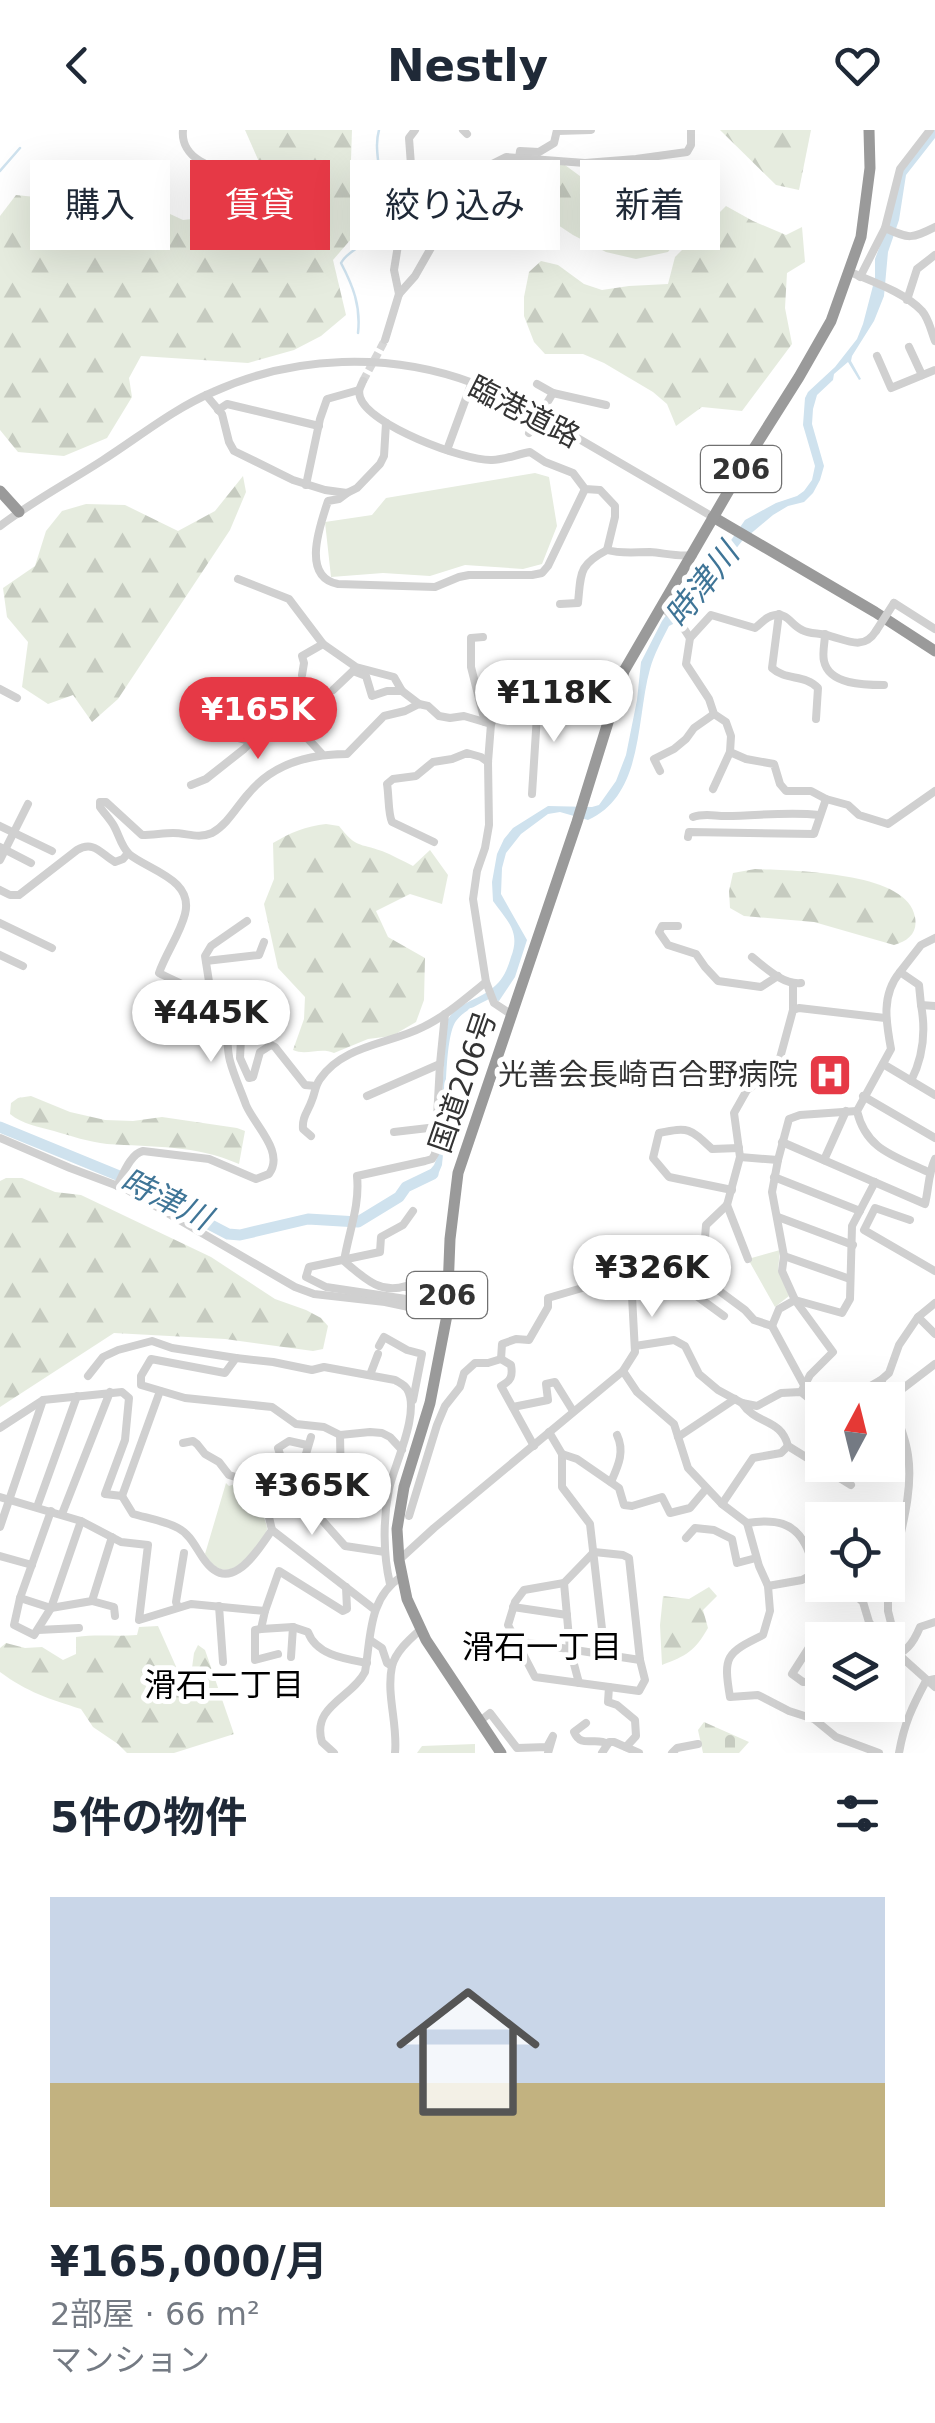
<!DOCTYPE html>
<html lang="ja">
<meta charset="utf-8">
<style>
body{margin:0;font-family:"DejaVu Sans","Noto Sans JP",sans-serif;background:#f6f6f7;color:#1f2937;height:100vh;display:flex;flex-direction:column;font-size:38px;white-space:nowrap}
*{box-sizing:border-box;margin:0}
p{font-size:32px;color:#747a83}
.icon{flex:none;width:55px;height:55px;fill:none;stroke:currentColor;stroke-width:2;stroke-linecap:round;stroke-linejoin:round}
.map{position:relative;height:1623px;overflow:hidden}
.drawer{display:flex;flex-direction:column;background:#fff;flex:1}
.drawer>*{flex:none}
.hud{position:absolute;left:30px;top:30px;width:875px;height:90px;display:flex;gap:20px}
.needle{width:65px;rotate:7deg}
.controls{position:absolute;left:805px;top:1252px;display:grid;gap:20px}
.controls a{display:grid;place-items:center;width:100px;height:100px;border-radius:0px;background:#fff;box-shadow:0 10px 40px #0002;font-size:50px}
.price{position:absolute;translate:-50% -85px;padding:0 22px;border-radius:35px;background:#fff;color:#222;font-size:32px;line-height:65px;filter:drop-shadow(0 2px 5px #0008)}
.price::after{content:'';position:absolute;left:50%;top:60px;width:30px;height:22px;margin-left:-15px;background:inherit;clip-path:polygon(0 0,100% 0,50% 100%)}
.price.selected{background:#e63946;color:#fff}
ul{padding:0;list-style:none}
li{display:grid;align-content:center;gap:20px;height:530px;padding:0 50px}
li+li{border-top:2px solid #e0e1e3}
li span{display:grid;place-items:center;height:310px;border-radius:0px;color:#555}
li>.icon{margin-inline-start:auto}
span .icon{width:180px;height:180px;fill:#fffc;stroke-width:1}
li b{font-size:42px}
h2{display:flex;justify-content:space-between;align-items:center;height:120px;padding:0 50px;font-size:42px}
.pill{padding:0 35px;border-radius:0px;background:#fff;box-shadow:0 10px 40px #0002;font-size:35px;line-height:90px}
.pill.selected{background:#e63946;color:#fff}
header{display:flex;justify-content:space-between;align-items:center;height:130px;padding:0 50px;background:#fff;font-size:45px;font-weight:700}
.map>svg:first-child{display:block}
.green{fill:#e6ecdf}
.forest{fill:url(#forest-firs)}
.cemetery{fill:url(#cemetery-stones)}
.water{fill:#cfe2ee}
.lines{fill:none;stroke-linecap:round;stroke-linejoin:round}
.stream{stroke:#cfe2ee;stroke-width:2.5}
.river{stroke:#cfe2ee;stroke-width:11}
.minor-tunnel{stroke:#d6d6d6;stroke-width:8;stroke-dasharray:8 4;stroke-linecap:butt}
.minor{stroke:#d0d0d0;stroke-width:8}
.highway{stroke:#9a9a9a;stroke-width:11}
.minor-bridge{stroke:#d0d0d0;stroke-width:8}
.labels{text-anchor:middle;stroke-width:10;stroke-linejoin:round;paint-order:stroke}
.shield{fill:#fff;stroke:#707070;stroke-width:2.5}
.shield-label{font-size:28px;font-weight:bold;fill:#333}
.street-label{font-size:30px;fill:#333;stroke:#fff}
.poi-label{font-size:30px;fill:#333;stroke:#fff;text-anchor:end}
.water-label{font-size:32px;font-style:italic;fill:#3f7597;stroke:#fff}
.neighbourhood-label{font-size:32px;fill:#000;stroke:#fff}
</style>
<header><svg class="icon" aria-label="back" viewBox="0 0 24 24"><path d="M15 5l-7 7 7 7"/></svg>Nestly<svg class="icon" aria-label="heart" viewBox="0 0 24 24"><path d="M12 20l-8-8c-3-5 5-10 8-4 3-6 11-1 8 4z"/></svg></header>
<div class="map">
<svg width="935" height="1623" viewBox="0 0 935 1623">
<defs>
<pattern id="forest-firs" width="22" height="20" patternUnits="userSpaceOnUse" patternTransform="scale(2.5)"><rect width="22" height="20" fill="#e6ecdf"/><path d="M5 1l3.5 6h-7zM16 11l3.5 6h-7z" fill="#c6cbc0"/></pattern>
<pattern id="cemetery-stones" width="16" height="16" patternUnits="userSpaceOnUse" patternTransform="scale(2.5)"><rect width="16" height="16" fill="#e6ecdf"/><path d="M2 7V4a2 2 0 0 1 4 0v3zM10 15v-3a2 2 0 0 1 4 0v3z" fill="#c6cbc0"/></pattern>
</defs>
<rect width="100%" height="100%" fill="#fff"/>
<g class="green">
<path d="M535 343 549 347 557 396 542 434 523 439 465 435 430 446 383 443 331 447 325 392 372 385 386 368Z"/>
<path d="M780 1120 778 1140 789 1166 775 1177 748 1129Z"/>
<path d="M226 1353 229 1356C258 1346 257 1361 263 1384 264 1389 267 1394 267 1399 267 1406 258 1414 254 1419 239 1438 222 1452 205 1424Z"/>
<path d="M475 1614V1623H417L422 1616Z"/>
</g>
<g class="forest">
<path d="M245 0H352L351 30 359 60 358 101 333 130 346 185 321 206 294 220 248 233 141 226 129 248 132 267 107 308 64 326 18 322 0 300V86L16 65 84 72 101 71 125 57H140L155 77 183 90 217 86 249 60 260 34Z"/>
<path d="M720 0H811L799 60 776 55Z"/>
<path d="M541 33 565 35 588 52 611 60 642 64 662 54 677 51 693 55C696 87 686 98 668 122L636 129 606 122 573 105 528 75 516 52 522 37Z"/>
<path d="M726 76 753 91 786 105 802 97 805 132 787 143 785 178 792 214 742 281 702 277 676 296 667 274 653 262 604 233 583 224H545L534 212 524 186V167L529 142 541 131 558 135 584 154 602 160 629 156 668 154 675 127Z"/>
<path d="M243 346 246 362 230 400 118 569 92 592 73 565 48 574 22 557 28 512 7 487 3 458 35 436 46 401 62 381 86 374 125 375 178 401 215 381Z"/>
<path d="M326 694 339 696C356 718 359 713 382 721 392 725 403 731 413 736L430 720 448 745 442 774 410 764 376 781 388 807 425 828 424 870 416 892 392 906 368 909 334 923C320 917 306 926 293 920L304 889 305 867 278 838 264 774 274 749 273 713C290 703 306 696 326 694Z"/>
<path d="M755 739C792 741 908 741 915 787 918 803 908 811 894 815L814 792 744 786 730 778 729 761 733 743Z"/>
<path d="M31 966 70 982 105 990 133 991 162 987 237 998 245 1001 239 1034C196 1015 153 1017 107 1014 89 1012 71 1006 54 1001 39 997 22 994 10 984L11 973 18 968Z"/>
<path d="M6 1048H22L55 1062 81 1065 211 1127 275 1169 306 1180 321 1188 328 1196 323 1219 313 1221 225 1209 114 1203 0 1277V1051Z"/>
<path d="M709 1457 717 1466 703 1480 708 1498C695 1521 686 1526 662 1535L660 1495 663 1466 689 1469Z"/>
<path d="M158 1496 178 1541 192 1538 194 1523 198 1515 205 1520 234 1604 174 1623H127L118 1614 93 1597 81 1579C49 1569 27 1562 0 1542V1518L6 1513 25 1518 42 1517 63 1530 76 1524V1507C98 1504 116 1507 137 1505L139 1497Z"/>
</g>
<path class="cemetery" d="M704 1592 749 1612 739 1623H703L698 1600Z"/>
<path class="water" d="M932 0H935V8L906 45 899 90 888 122 884 166 874 191 852 226 851 231 861 249 859 250 848 232 834 244 833 250 817 265 813 279 812 294 824 336 820 350 813 363 804 372 788 376 773 385 742 411 710 452 684 478 675 493 669 496C662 510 654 524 650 539 636 589 644 665 588 690L560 682 548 684 521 704 506 723 502 738 501 764 527 810 515 847 499 871 489 869C478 875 463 881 456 891 442 910 447 1005 442 1035L437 1047 424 1052 423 1048 434 1035 439 1023 446 893C456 871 480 871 496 855 504 848 508 837 511 827 521 801 507 791 493 771L492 752 497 724 504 709 513 698 548 676 592 677 599 675 616 651 626 625 637 570 641 532 662 491 677 470 696 451 707 445 745 390 776 373 797 366 804 361 812 350 815 336 803 295 805 268 808 262 835 237 857 209 863 194 875 148V129L891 86 903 39Z"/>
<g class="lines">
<g class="stream">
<path d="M0 41 20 18"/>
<path d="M358 203C361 176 353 156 341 133 347 121 363 118 369 105 379 86 380 61 379 40 378 26 375 14 379 0"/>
</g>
<path class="river" d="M0 997 161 1063 205 1092 228 1104 240 1105 308 1089 358 1092 399 1067 406 1057 433 1044"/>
<path class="minor-tunnel" d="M363 251 385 210"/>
<g class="minor">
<path d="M183 0C180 27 213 43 237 37"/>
<path d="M463 0 467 4"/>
<path d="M557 1 591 0"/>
<path d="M519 28 520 21 539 22 554 13 557 0"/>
<path d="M885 98C910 109 911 109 935 97"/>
<path d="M850 142C873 152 904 162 922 181 929 189 931 201 935 211"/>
<path d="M860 147 885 98 900 39 930 0"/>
<path d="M399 164 394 140 411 35 409 8 415 0"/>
<path d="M907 170 917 139 935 125"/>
<path d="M385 210 399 164 415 146 468 53 478 41 506 27 585 33 636 29 687 22 691 15V0"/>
<path d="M909 217 922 245"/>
<path d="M877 226 891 258 935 240"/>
<path d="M363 251C360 258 358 260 360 267 368 295 464 331 492 330 504 330 518 324 530 322L545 332 573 343 585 359 600 360 615 376V387L607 420C621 424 635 422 650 422 664 423 678 427 693 425"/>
<path d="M537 254 553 263 606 275"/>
<path d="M206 265 222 284 229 312 234 321 293 350 325 360 347 363 357 358 380 334 384 326 386 293"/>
<path d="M218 280 227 274 319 296"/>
<path d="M447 320 472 252"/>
<path d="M734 351 778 347"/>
<path d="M306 355 320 289 327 269 359 260"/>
<path d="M347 363 339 369 328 371C321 393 300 447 338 454L435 457 459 447 469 445H532L542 443 548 436 585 359"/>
<path d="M0 396C33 371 69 352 103 330 139 307 173 279 213 262 294 225 390 222 473 253 509 266 542 287 574 306 620 333 666 360 713 387"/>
<path d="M238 449 289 469 323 514"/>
<path d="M894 473 935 499"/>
<path d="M560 474 578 473C581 444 578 435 607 420"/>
<path d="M661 477 679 491 690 508"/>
<path d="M779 484 772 538C786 551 805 544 818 558L816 589"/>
<path d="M876 501C863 522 845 509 826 505 818 503 809 504 802 500 791 495 788 483 775 485 766 486 762 493 755 498L711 485 690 508 686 534 709 569 714 584 726 592 731 606 730 622 746 629 774 634 780 654 786 661H811L826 669 848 675 859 685 888 694 935 661"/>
<path d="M825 504C825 512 822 523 824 531 829 555 865 555 884 555"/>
<path d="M483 507 471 508V537L485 592"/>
<path d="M302 545 304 533 302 526 323 514 356 537 394 547 402 561 419 574"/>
<path d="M0 559 17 568"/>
<path d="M333 560 353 541 366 546 372 566 387 561H402"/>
<path d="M270 606 283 592 284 586"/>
<path d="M255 607 245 610 234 607C219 582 247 572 266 569"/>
<path d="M660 641 654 629 674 619 686 609 694 598 714 584"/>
<path d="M191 655 206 649 244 619 276 587 291 585 297 591 298 598 322 624"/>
<path d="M713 659 730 622"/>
<path d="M532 664 538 569"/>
<path d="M693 687C704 683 714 686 726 686 758 686 788 681 819 685"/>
<path d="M0 696 52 721"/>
<path d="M688 707 689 702 814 704 826 669"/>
<path d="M434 712 392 692C388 684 389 665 387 654L393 649 416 646 433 632 452 629 467 623 481 627 488 632"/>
<path d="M0 717 31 733"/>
<path d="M0 730 28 674"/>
<path d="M0 760 10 765H19L77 720C94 710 101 724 115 732L123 729 128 723"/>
<path d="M0 793 52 818"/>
<path d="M678 796H662L659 802 668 815 696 824 705 837 718 851 761 857 778 846"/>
<path d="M0 825 23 836"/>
<path d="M752 827C766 838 783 855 801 853"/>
<path d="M206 831 259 825 264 812"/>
<path d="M900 842 921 815 935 808"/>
<path d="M210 854 227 865 242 889 240 928 249 948 253 947 260 922 271 915 275 917 305 955 316 956"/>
<path d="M793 854V880"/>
<path d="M221 883 219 868 210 858 205 826 211 816 247 791"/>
<path d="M512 885 494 873 486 852 473 769 477 741 485 718 489 695 488 632 491 594 494 588 517 576 591 546 611 539 624 541"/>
<path d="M883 934 935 965"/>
<path d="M911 951C923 927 926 901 921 875"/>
<path d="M367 966 440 934"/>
<path d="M863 966 935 1008"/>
<path d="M394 1002 437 997"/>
<path d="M311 1006 303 999C302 986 308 982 312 970 315 963 315 956 320 949 343 915 390 914 423 897 446 886 466 868 486 852"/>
<path d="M0 1008 70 1038 126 1059 295 1157 314 1164 385 1172 447 1185"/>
<path d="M782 1012 925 1074C929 1058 928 1044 935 1029"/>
<path d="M740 1027 778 1030"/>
<path d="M824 1030 846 981"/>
<path d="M928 1042C895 1026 866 1020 857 981L891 919C886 892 881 865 900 842L919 855 921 875 935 876"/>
<path d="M774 1047 860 1081"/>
<path d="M117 1056C123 1045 130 1024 143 1021L209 1029 256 1049 269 1044C285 1022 255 996 246 975 241 961 234 946 230 931 225 913 231 895 218 879 205 862 178 853 159 843 166 823 180 804 185 784 194 749 148 740 129 724 121 716 119 705 114 696 110 689 104 683 100 677V672H106L142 705C153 705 163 703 173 703 187 703 198 709 212 703 228 694 237 676 249 663 273 634 310 624 347 624L384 586 405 581 419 574 428 576 439 586 450 588 464 586 491 594"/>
<path d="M732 1060 669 1047 653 1028 659 1003C689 997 690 998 712 1019L739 1018"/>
<path d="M727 1075 748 1129"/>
<path d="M413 1081 403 1095 381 1107 380 1122 309 1137 306 1147 326 1157 406 1169 420 1178"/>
<path d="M778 1087 853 1115"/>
<path d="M910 1090 875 1078 864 1100 935 1141"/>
<path d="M784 1126 850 1149"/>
<path d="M687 1137 745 1180 754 1190 772 1196 779 1179 795 1170 842 1183 850 1169 852 1096 875 1052"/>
<path d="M708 1152 698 1167 724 1186"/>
<path d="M632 1166 660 1142 687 1137 705 1108 706 1095 727 1075 740 1027 734 983 747 960 777 939 793 880 799 878 885 888"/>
<path d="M425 1169 406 1156C380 1165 363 1147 344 1131 349 1101 360 1076 357 1046L425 1031 432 1029 435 1024 440 934 445 884"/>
<path d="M918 1187 935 1204"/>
<path d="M772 1196 804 1255"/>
<path d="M379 1216 384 1207 407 1220 422 1224 413 1270"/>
<path d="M635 1216 674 1210 685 1216 699 1244 718 1260 742 1273 757 1276 781 1263 801 1262 812 1271 822 1275"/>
<path d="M501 1229 502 1214 516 1209 529 1210 548 1177V1168L589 1156H618L632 1166"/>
<path d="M623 1241 637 1262 674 1294 688 1338 722 1374 747 1393 759 1436 768 1456 770 1481 763 1505C726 1523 723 1526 730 1567L758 1565 789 1581 814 1589 836 1607 879 1623"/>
<path d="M370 1245 378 1224"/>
<path d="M88 1246 103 1227 118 1220 152 1211 172 1218 236 1228"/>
<path d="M881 1250C891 1275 904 1299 908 1325 915 1370 893 1422 888 1467V1481L899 1525"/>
<path d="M801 1262 810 1245 833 1222 795 1170 782 1141 784 1126 772 1062 778 1030 789 989 800 985 857 981"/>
<path d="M889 1269 935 1234"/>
<path d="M846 1270 881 1250 889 1243 899 1215 918 1187 935 1173"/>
<path d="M742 1273C756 1295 781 1288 788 1316L851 1355"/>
<path d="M513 1277 548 1270 546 1254 555 1252 573 1281"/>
<path d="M0 1298 43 1270 122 1262 129 1268 125 1310 105 1364 122 1366"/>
<path d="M549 1302 562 1324V1357L590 1394 605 1525"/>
<path d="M340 1305 341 1355"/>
<path d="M678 1307 735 1269"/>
<path d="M183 1313 193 1311 197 1314 205 1324 219 1332 229 1345 275 1359 313 1380 345 1416 385 1422"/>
<path d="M562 1324 577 1329 619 1358 624 1375 632 1376 662 1367 670 1383 690 1378 706 1359"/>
<path d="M281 1350 283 1334 278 1318 289 1311 307 1315"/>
<path d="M611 1352C618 1336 625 1322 617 1305"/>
<path d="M261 1353 293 1349 300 1344 311 1307"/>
<path d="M122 1366 133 1384C147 1388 165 1391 178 1398 190 1404 196 1418 203 1428 230 1468 257 1421 272 1400L261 1353"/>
<path d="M122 1366 160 1261"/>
<path d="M0 1367 81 1391 121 1412 148 1415 139 1490 191 1474 265 1481 261 1499 293 1497 308 1502C316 1525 345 1529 367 1533"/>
<path d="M722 1374 753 1328 781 1323 788 1316"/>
<path d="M37 1377 77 1266"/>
<path d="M51 1381 20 1468 51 1478 92 1471 112 1407"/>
<path d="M62 1384 110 1262"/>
<path d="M409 1386 437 1295 445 1276 460 1257 464 1243 475 1233H488L501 1229 511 1235C513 1246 511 1251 501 1256L534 1316"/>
<path d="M747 1393C774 1389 795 1391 807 1418 811 1429 815 1439 822 1447"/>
<path d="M0 1397 43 1270"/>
<path d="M272 1400 374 1479"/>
<path d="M686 1408 695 1398 714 1400 732 1409 737 1433 756 1428"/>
<path d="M594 1422 623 1425 629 1428 640 1530 645 1550 639 1561 535 1547 508 1495 515 1472 524 1460 564 1453Z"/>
<path d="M0 1426 32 1435"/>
<path d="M399 1430 434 1398 623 1241 635 1222 632 1166"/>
<path d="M564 1453 570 1519 579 1553"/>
<path d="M390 1454C383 1424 383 1389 389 1359 394 1335 421 1282 407 1259 404 1254 400 1253 395 1250L324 1237 312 1240 273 1232 236 1228 225 1243 151 1229 141 1246V1255L185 1268 272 1277 296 1294 324 1297 340 1305 370 1302 382 1303 390 1307 402 1320"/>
<path d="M832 1455 855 1465 863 1472 869 1492 882 1510"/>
<path d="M768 1456 802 1450 817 1442"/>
<path d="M20 1468 14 1495 34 1505 51 1478 81 1391"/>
<path d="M92 1471 114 1477 115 1486"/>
<path d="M219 1476 223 1532"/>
<path d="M178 1477 176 1472 184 1423"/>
<path d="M513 1477 567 1485"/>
<path d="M265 1481 279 1441 343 1481 347 1479 346 1457"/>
<path d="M261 1499 255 1500V1530L278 1524"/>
<path d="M38 1500 79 1498"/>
<path d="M370 1510 382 1518 387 1533 392 1536"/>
<path d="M516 1511 640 1530"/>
<path d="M888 1515 935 1557"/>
<path d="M822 1516H810L792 1544 803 1552 822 1551"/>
<path d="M291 1527 293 1497"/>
<path d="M888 1528C906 1523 913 1514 920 1497L935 1492"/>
<path d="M609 1557 608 1572 617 1575 635 1590 636 1606 626 1617"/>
<path d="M480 1591 490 1583 517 1618 547 1617 553 1606 548 1623"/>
<path d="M586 1593 574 1602C581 1619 595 1606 608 1614"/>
<path d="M334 1623 322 1612C311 1576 352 1568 365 1542 371 1508 368 1468 401 1447"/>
<path d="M395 1623C398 1594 386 1565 392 1536 396 1521 410 1509 421 1499"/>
<path d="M602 1623 609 1612H614L639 1623"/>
<path d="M672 1623 677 1618 698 1614"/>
<path d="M899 1623C904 1594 912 1577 926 1551L935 1549"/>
</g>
<g class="highway">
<path d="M0 361 19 382"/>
<path d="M713 387 875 482 935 521"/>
<path d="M501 1623 426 1510 407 1469 399 1430 397 1399 404 1357 430 1273 447 1185 450 1109 458 1043 577 692 624 541 746 331 799 247 831 191 861 107 870 38 869 0"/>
</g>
<g class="minor-bridge">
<path d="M529 303 553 263"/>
<path d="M876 501 894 473"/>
</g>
</g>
<defs>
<g id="hospital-square" transform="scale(2.25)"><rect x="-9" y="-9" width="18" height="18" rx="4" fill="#e63946" stroke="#fff"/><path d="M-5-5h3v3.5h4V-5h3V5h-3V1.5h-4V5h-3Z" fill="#fff"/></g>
</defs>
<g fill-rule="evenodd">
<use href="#hospital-square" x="830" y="945"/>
</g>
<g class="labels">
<g class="shield">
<rect x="701" y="316" width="80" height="46" rx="8"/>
<rect x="407" y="1142" width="80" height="46" rx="8"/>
</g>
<g class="shield-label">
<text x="741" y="349">206</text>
<text x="447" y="1175">206</text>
</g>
<g class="street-label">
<text transform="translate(524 282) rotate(27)" y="10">臨港道路</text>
<text transform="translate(463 952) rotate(-71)" y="10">国道206号</text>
</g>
<g class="poi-label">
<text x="798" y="955">光善会長崎百合野病院</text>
</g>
<g class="water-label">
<text transform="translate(702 455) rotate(-52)" y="11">時津川</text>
<text transform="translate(166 1069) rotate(26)" y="11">時津川</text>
</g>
<g class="neighbourhood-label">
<text x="542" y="1528">滑石一丁目</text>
<text x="224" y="1566">滑石二丁目</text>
</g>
</g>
</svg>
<div class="controls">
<a><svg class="needle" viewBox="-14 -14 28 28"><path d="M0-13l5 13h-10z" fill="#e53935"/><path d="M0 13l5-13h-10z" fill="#747a83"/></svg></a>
<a><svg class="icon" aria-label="locate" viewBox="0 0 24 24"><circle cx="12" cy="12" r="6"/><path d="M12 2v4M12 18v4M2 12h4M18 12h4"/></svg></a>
<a><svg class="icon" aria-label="layers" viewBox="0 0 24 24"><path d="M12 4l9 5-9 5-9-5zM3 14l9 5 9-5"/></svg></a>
</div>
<b class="price" style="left:554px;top:615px">¥118K</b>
<b class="price selected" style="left:258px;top:632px">¥165K</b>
<b class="price" style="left:211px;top:935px">¥445K</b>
<b class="price" style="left:652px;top:1190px">¥326K</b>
<b class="price" style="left:312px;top:1408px">¥365K</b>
<div class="hud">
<a class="pill">購入</a>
<a class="pill selected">賃貸</a>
<a class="pill">絞り込み</a>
<a class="pill">新着</a>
</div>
</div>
<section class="drawer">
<h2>5件の物件<svg class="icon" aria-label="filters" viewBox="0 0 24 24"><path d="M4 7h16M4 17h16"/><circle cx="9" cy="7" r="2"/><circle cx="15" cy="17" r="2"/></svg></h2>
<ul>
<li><span style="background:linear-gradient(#c9d6e8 60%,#c2b280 0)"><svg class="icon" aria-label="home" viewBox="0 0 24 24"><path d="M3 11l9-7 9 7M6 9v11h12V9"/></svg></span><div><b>¥165,000/月</b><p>2部屋 · 66 m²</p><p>マンション</p></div></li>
</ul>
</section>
